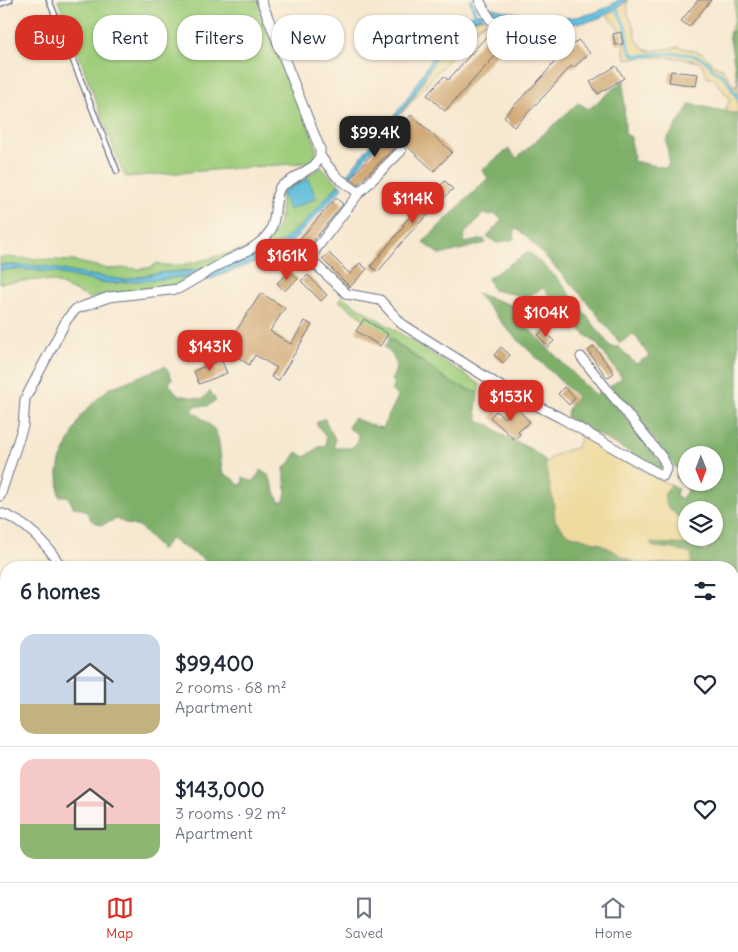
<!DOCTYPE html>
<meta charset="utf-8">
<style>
body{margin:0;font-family:Delius,sans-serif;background:#f2f2f3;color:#1f2937;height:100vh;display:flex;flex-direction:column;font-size:19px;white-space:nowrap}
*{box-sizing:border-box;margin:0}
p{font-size:16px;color:#747a83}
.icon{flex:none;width:28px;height:28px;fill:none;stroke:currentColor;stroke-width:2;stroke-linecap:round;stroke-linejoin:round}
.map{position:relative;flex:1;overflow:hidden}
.details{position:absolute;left:0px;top:561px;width:739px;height:321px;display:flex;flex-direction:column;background:#fff;border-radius:20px 20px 0 0;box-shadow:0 1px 4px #0004}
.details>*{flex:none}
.guide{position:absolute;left:15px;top:15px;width:709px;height:45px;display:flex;gap:10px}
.needle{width:32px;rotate:179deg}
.tools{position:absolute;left:678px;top:446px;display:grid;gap:10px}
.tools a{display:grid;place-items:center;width:45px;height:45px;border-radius:50%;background:#fff;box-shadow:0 1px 4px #0004;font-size:25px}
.price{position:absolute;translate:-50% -42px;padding:0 11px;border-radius:10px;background:#d93025;color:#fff;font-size:16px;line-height:32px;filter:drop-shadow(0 1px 2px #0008)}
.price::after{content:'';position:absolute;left:50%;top:30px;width:15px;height:11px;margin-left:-8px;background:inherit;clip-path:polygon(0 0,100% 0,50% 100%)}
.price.on{background:#222;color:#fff}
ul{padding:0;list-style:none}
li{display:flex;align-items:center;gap:15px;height:125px;padding:0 20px}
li+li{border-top:1px solid #e0e1e3}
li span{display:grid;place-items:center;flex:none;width:140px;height:100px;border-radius:15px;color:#555}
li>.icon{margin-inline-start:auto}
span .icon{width:60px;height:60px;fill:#fffc;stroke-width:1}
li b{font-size:21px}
h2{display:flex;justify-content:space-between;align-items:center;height:60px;padding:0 20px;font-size:21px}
.chip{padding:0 18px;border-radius:20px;background:#fff;box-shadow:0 1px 4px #0004;font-size:18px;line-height:45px}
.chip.on{background:#d93025;color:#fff}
.tab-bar{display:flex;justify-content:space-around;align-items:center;height:70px;border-top:1px solid #e0e1e3;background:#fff;font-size:14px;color:#747a83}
.tab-bar a{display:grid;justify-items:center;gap:2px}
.tab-bar .on{color:#d93025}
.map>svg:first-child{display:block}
.green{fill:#9fcd7b;stroke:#5d7e6c}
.forest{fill:#7fb06b;stroke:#4d7064;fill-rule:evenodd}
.sand{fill:#eeda9e;stroke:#84847e}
.water{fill:#5ebedc;stroke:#3c769d}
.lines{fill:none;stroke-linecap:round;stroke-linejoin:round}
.stream{stroke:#5ebedc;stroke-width:3}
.building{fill:#d1aa77}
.lane-casing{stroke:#687086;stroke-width:7}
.street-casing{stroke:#687086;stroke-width:11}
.lane{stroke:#fff;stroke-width:4.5}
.street{stroke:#fff;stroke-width:9}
</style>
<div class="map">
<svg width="738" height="882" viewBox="0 0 738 882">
<rect width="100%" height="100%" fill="#fcf5e5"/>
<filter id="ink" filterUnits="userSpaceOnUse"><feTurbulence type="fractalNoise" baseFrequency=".02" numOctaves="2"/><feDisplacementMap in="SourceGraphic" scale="10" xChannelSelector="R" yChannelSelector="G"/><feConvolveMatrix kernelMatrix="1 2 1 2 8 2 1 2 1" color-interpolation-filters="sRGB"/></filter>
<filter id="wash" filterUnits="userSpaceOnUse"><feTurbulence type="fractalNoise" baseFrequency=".0096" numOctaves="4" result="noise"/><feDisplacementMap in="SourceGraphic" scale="20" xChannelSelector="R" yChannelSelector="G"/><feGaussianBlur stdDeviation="1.12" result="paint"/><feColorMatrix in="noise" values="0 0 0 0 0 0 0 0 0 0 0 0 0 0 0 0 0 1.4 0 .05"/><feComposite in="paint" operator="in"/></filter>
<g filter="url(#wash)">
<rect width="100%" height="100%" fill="#f7e8d0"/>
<g class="green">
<path d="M58 0H258L316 146 315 162 126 177 122 170Z"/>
<path d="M735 0H738V28L729 34 735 20Z"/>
<path d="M321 167 339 184 305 222 284 240 275 247 229 264C250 253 275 244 280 218 282 209 280 199 281 190L316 171Z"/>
<path d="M250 247 208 269 157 273 124 280 75 273 44 266 0 265V257L74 261 109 269 126 268 141 269 152 267 157 263C178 272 227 252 250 247Z"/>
<path d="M18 269 52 272 99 282 114 283 195 276 176 288 105 294 90 298 55 282 40 280 0 283V270Z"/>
<path d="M341 296 480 384 478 393 452 383 339 301Z"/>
<path d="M95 876H122L119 882H93Z"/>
</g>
<g class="forest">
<path d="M738 28V84L729 34Z"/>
<path d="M624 80C623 99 625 116 625 134L631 137 632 152 634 156 633 161 667 168 669 160 666 141 690 104 738 114V882H290L285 876H732V568L207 567 208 564 202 558 170 539 161 550 140 527 127 524 117 519 101 525 91 520C87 510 83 508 73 507L68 496H59L58 472 60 461 82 414 108 389 165 366 172 378 169 384 178 395 202 399 210 391 216 401 207 406H196L192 410C199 416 207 422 213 428 222 437 219 462 223 474L234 479 238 485 243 484V477L253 482 261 470 269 476 279 502 284 501 286 492 284 468 289 464 297 452 305 457 319 447 326 445V437L316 423 324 418 335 439 334 448H351L358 442V434L348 428 353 418 374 426 382 428 398 397 391 390 395 384 391 380C400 365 396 357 384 347L390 339 452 383 478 393 476 411 479 422 490 425 504 436 531 449 545 460 554 505 555 520 566 533 601 544 640 565 665 563 692 564 673 549 653 547 649 543 696 545 703 551 708 552 699 538H714V510H686V525L666 506 664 495 671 485 678 489 676 494 681 499 688 490 676 479 677 469 656 441 609 387 622 378 597 344 582 332 543 288 527 297 493 290 488 278 529 252 558 279 611 347H619L636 364 649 356 634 334 620 343 583 297 525 235 515 228 514 239 497 243 487 237 502 219 495 214 489 215 484 213 465 233 464 243 484 239 486 243 440 255 423 242 488 178 482 170 508 149 517 158 578 103 589 109ZM686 455H714V482H686Z"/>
<path d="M476 293 514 306 515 315 595 395 603 388 663 466 660 469 566 417 569 407 577 397 511 333Z"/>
<path d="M48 876H91L88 882H46Z"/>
<path d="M122 876H160L156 882H119Z"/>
<path d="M165 876H234L237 882H161Z"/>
<path d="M239 876H280L284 882H242Z"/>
</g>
<g class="sand">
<path d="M627 1 628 14 635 30 636 39 645 50 652 51 680 47 702 53 714 65 723 69 735 88 737 83 738 84V114L725 111 730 99 713 78H708L701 63C684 57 663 57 646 57 638 58 634 59 626 58L624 52V35L607 15Z"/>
<path d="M483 17 486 22 472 32 401 114 416 93 448 37C457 26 469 20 483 17Z"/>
<path d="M582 435 656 478 671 485 664 495 667 506 686 525V538H699L709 552 703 551 696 545 650 543 653 547 673 549 691 554 692 564 665 563 640 566 601 544 566 533 555 520 554 505 545 463C554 455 564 450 576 448Z"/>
</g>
<g class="water">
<path d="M618 0H628C584 37 549 22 498 15H491L486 9 493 8C532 17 582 28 618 0Z"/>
<path d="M482 13 483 17C469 20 457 26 448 37L416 93 347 181 344 178 405 102 428 65 435 48 447 30 459 18Z"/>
<path d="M308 179 316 198 289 210 282 192Z"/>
<path d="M339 184 343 187 291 243 257 261 209 280 195 276 114 283 99 282 52 272 18 269 0 270V265L44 266 75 273 124 280 157 273 217 269 275 247 284 240 305 222Z"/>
</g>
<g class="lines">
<g class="stream">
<path d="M471 0 475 14"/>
<path d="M617 9 627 30V42L632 54 638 56C656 54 694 49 708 63 709 63 712 68 713 69 716 73 722 73 725 78 730 84 733 92 738 98"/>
</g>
</g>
<g id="blocks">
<g class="building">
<path d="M698 0H711L689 27 681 21Z"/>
<path d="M492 30 507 43 445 111 427 95 444 76 448 80Z"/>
<path d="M621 32 623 44 615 45 613 34Z"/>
<path d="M578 40 590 53 573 68 571 66 547 93 514 127 504 116 542 77 558 58Z"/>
<path d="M616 66 624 78 598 94 590 82Z"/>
<path d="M671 71 698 74 696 86 669 82Z"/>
<path d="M411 115 452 152 434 171 398 138 409 126 405 122Z"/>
<path d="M389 134 399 143 358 184 351 178Z"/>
<path d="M445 181 453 189 406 237 378 272 371 266 404 226 402 225Z"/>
<path d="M336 198 343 204 303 254 294 245Z"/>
<path d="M329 253 350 274 360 263 367 269 350 287 322 259Z"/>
<path d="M290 271 298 279 284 291 277 283Z"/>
<path d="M308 275 327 295 321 301 301 281Z"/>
<path d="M261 293 285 308 270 331 291 344 305 321 312 325 278 381 271 377 277 368 255 355 249 365 225 348Z"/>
<path d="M364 319 388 334 380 346 356 331Z"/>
<path d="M544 330 554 341 548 347 538 335Z"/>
<path d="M594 346 614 373 607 378 588 351Z"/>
<path d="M501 347 510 355 503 363 494 355Z"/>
<path d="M221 359 227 373 199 384 194 371Z"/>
<path d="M564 387 575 398 569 405 558 394Z"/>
<path d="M516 407 530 422 518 432 520 434 515 440 490 417 496 411 504 418Z"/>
</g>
</g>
</g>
<g filter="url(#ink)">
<use href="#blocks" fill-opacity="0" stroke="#687086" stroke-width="1"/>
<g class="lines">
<g class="lane-casing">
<g id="lane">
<path d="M49 0 117 171"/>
<path d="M0 4 10 0"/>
</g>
</g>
<g class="street-casing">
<g id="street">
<path d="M479 0 490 19 514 41"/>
<path d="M401 151 359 193 316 249 312 257 313 262 347 294 380 300 402 324 508 391 561 418 663 476 667 467 662 457 581 357"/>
<path d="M320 156 337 177 359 193"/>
<path d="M0 496 23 426 25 399 67 319 76 309 109 297 178 289 228 260 251 249 264 239 271 230 274 219 277 195 280 187 315 165 320 156V149L261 0"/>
<path d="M0 513C24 520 50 546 61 568"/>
<path d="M0 594 6 590"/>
<path d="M0 674 6 678"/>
<path d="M0 785 6 794"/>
<path d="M282 876 287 882"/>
<path d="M91 882 94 876"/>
</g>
</g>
<use href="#lane" class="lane"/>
<use href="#street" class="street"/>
</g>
</g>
</svg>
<div class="tools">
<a><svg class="needle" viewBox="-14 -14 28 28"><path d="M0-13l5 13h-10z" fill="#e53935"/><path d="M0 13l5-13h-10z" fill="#747a83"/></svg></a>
<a><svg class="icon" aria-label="layers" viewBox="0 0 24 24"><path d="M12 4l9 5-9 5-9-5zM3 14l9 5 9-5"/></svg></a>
</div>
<b class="price on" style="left:375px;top:158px">$99.4K</b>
<b class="price" style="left:413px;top:224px">$114K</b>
<b class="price" style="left:287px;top:281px">$161K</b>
<b class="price" style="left:546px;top:338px">$104K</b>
<b class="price" style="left:210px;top:372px">$143K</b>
<b class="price" style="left:511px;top:422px">$153K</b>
<div class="guide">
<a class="chip on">Buy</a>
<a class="chip">Rent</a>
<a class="chip">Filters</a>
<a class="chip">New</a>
<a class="chip">Apartment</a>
<a class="chip">House</a>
</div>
<section class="details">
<h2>6 homes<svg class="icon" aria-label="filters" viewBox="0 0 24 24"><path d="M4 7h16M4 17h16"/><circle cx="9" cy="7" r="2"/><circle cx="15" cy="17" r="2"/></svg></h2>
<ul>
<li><span style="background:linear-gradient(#c9d6e8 70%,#c2b280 0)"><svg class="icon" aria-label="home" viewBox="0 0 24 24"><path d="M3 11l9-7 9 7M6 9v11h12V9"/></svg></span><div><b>$99,400</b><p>2 rooms · 68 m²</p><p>Apartment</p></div><svg class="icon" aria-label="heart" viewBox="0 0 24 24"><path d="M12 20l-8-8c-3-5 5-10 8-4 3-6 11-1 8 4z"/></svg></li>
<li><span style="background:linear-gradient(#f6c9c9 65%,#8fb573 0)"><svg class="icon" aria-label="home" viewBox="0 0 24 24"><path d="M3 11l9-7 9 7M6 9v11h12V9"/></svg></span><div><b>$143,000</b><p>3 rooms · 92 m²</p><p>Apartment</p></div><svg class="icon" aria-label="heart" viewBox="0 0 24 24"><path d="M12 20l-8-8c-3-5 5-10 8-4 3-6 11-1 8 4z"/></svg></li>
</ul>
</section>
</div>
<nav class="tab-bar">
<a class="on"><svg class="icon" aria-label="map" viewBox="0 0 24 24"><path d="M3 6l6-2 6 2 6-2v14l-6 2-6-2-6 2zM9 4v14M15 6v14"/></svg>Map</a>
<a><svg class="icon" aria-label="saved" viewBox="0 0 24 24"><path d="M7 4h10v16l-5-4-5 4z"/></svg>Saved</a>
<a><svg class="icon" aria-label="home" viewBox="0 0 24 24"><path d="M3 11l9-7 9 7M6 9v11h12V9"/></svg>Home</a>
</nav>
